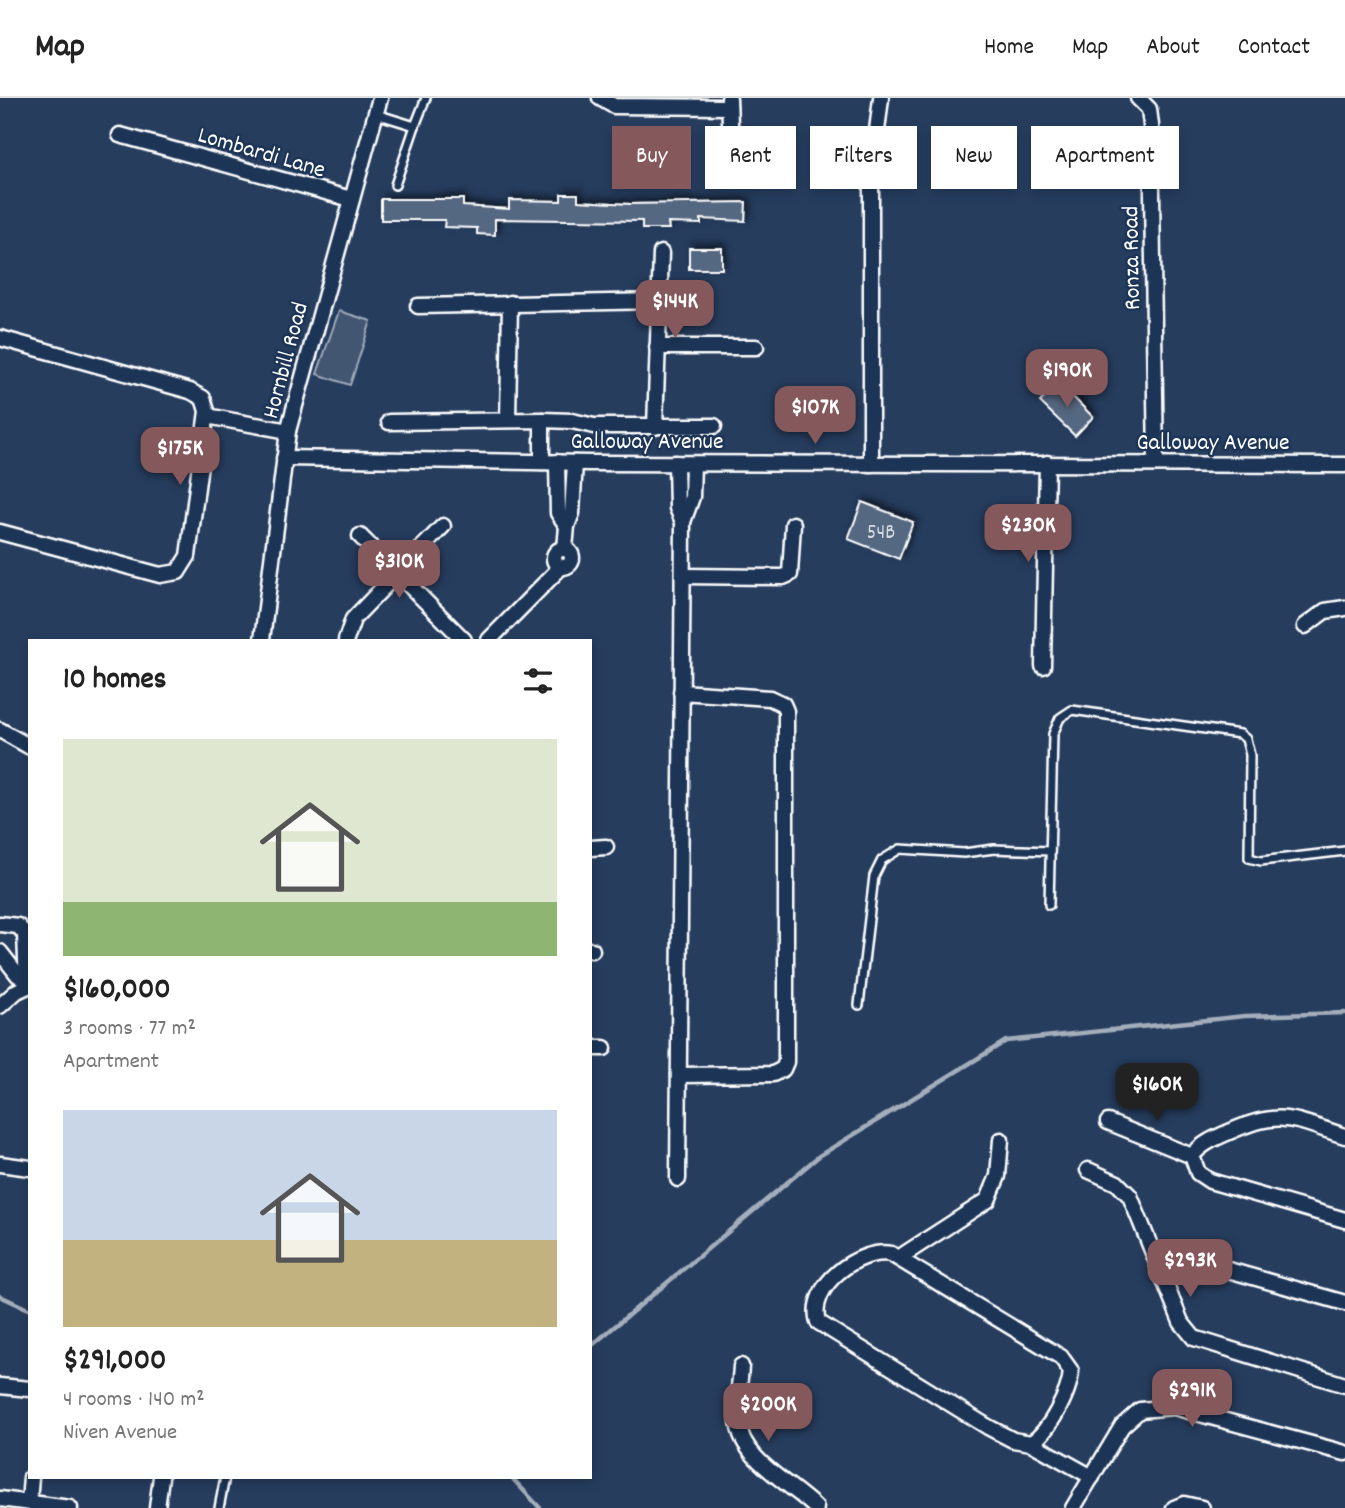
<!DOCTYPE html>
<meta charset="utf-8">
<style>
body{margin:0;font-family:Dekko,sans-serif;background:#f2f2f2;color:#222;height:100vh;display:flex;flex-direction:column;font-size:26px;white-space:nowrap}
*{box-sizing:border-box;margin:0}
p{font-size:23px;color:#767676}
.icon{flex:none;width:38px;height:38px;fill:none;stroke:currentColor;stroke-width:2;stroke-linecap:round;stroke-linejoin:round}
.map{position:relative;flex:1;overflow:hidden}
.details{position:absolute;left:28px;top:541px;width:564px;height:840px;display:flex;flex-direction:column;background:#fff;border-radius:0px;box-shadow:0 4px 10px #0003}
.details>*{flex:none}
.banner{position:absolute;left:612px;top:28px;width:626px;height:63px;display:flex;gap:14px}
.price{position:absolute;translate:-50% -60px;padding:0 16px;border-radius:14px;background:#85585c;color:#fff;font-size:23px;line-height:46px;filter:drop-shadow(0 2px 4px #0008)}
.price::after{content:'';position:absolute;left:50%;top:42px;width:21px;height:16px;margin-left:-10px;background:inherit;clip-path:polygon(0 0,100% 0,50% 100%)}
.price.active{background:#222;color:#fff}
ul{padding:0;list-style:none}
li{display:grid;align-content:center;gap:14px;height:371px;padding:0 35px}
li span{display:grid;place-items:center;height:217px;border-radius:0px;color:#555}
li>.icon{margin-inline-start:auto}
span .icon{width:126px;height:126px;fill:#fffc;stroke-width:1}
li b{font-size:30px}
h2{display:flex;justify-content:space-between;align-items:center;height:84px;padding:0 35px;font-size:30px}
.tag{padding:0 24px;border-radius:0px;background:#fff;box-shadow:0 4px 10px #0003;font-size:24px;line-height:63px}
.tag.active{background:#85585c;color:#fff}
header{display:flex;align-items:center;gap:42px;box-sizing:border-box;height:98px;padding:0 35px;background:#fff;border-bottom:2px solid #e0e0e0}
header strong{font-size:33px}
nav{display:flex;gap:38px;margin-inline-start:auto;font-size:24px}
.map>svg:first-child{display:block}
.green{fill:#425672;stroke:#a0aab8;stroke-width:2}
.lines{fill:none;stroke-linecap:round;stroke-linejoin:round}
.stream{stroke:#a4aebb;stroke-width:4.5}
.building{fill:#556781;stroke:#fff;stroke-width:2;filter:url(#shadow)}
.lane-casing{stroke:#fff;stroke-width:12}
.street-casing{stroke:#fff;stroke-width:19}
.lane{stroke:#1d3557;stroke-width:7}
.street{stroke:#1d3557;stroke-width:14}
.labels{text-anchor:middle;stroke-width:5;stroke-linejoin:round;paint-order:stroke}
.number-label{font-size:21px;fill:#d4d9e0}
.street-label{font-size:24px;fill:#fff;stroke:#1d3557}
</style>
<header>
<strong>Map</strong>
<nav><a>Home</a><a>Map</a><a>About</a><a>Contact</a></nav>
</header>
<div class="map">
<svg width="1345" height="1410" viewBox="0 0 1345 1410">
<defs>
<filter id="shadow"><feDropShadow dx="3.5" dy="-3.5" stdDeviation="3.5" flood-color="#0009"/></filter>
</defs>
<rect width="100%" height="100%" fill="#263d5e"/>
<filter id="ink" filterUnits="userSpaceOnUse"><feTurbulence type="fractalNoise" baseFrequency=".0143" numOctaves="2"/><feDisplacementMap in="SourceGraphic" scale="14" xChannelSelector="R" yChannelSelector="G"/><feConvolveMatrix kernelMatrix="1 2 1 2 8 2 1 2 1" color-interpolation-filters="sRGB"/></filter>
<g filter="url(#ink)">
<path class="green" d="M339 213 371 223 350 287 317 276Z"/>
<g class="lines">
<g class="stream">
<path d="M0 1198 30 1212"/>
<path d="M590 1249 819 1058 1006 943 1245 918 1345 915"/>
<path d="M511 1379 540 1410"/>
</g>
</g>
<g class="building">
<path d="M561 96H578V103L630 106 746 104 745 123 701 121V126L668 125 669 131H642V123L495 121V137L477 136V130L444 129 445 122H381V101H463V108L509 111V102L561 103Z"/>
<rect x="689" y="150" width="33" height="21"/>
<path d="M1059 285 1093 319 1075 338 1040 304Z"/>
<path d="M862 404 913 424 899 461 848 441Z"/>
</g>
<g class="lines">
<g class="lane-casing">
<g id="lane">
<path d="M376 16 415 28 426 0"/>
<path d="M395 87 415 28"/>
<path d="M1049 807 1053 636 1060 620 1072 612 1240 636 1246 641 1250 657 1249 760 1261 763 1345 753"/>
<path d="M859 907 874 778 882 762 900 751 964 755 994 751 1050 753"/>
<path d="M219 1410 225 1379"/>
</g>
</g>
<g class="street-casing">
<g id="street">
<path d="M600 0 614 8 729 9"/>
<path d="M1138 0 1149 11 1151 27 1156 366"/>
<path d="M729 1 732 73"/>
<path d="M120 37 351 101"/>
<path d="M418 208 659 203"/>
<path d="M0 240 190 293 203 300 207 313 188 458 178 474 160 477 0 434"/>
<path d="M657 249H756"/>
<path d="M207 318 288 333"/>
<path d="M508 322 510 205"/>
<path d="M389 324 542 322 572 323 594 328H714"/>
<path d="M655 329 661 155"/>
<path d="M284 360 589 365 1345 367"/>
<path d="M542 364V322"/>
<path d="M557 364 558 415 567 428"/>
<path d="M676 365 677 410 683 424"/>
<path d="M871 366V82L881 0"/>
<path d="M360 438 464 542"/>
<path d="M565 451 567 428 572 415 575 365"/>
<circle cx="563" cy="460" r="9"/>
<path d="M683 478 783 479 790 476 793 426"/>
<path d="M1305 528 1325 513 1345 510"/>
<path d="M262 542 288 333 380 0"/>
<path d="M346 542 353 521 443 428"/>
<path d="M489 542 561 469"/>
<path d="M1043 568 1047 365"/>
<path d="M0 632 30 649"/>
<path d="M590 750 606 749"/>
<path d="M0 826 18 828 25 836 27 887"/>
<path d="M590 852H592"/>
<path d="M0 854 18 877 27 882"/>
<path d="M0 908 17 893 30 887"/>
<path d="M590 950H604"/>
<path d="M679 977 773 976 783 971 786 964V613L783 606 770 600 681 594"/>
<path d="M1108 1024 1192 1058 1198 1075 1210 1083 1345 1122"/>
<path d="M1192 1058C1201 1046 1215 1040 1229 1034 1282 1010 1293 1022 1345 1038"/>
<path d="M0 1066 30 1070"/>
<path d="M1088 1072 1117 1085 1130 1098 1181 1224 1194 1240 1345 1287"/>
<path d="M678 1081 683 424 692 399 693 366"/>
<path d="M1154 1154 1186 1160 1345 1205"/>
<path d="M900 1159 988 1102 998 1078 1001 1042"/>
<path d="M741 1268C740 1286 736 1305 738 1323 741 1362 791 1385 816 1410"/>
<path d="M0 1288 30 1291"/>
<path d="M1031 1345C1049 1334 1070 1294 1071 1273L1061 1259 891 1156C859 1150 807 1188 818 1224L988 1329 1013 1342 1031 1345 1092 1379"/>
<path d="M0 1401 70 1410"/>
<path d="M29 1404 31 1379"/>
<path d="M157 1410 161 1379"/>
<path d="M1073 1410 1122 1328 1140 1312 1174 1309 1345 1355"/>
<path d="M1174 1410 1184 1406 1202 1410"/>
</g>
</g>
<use href="#lane" class="lane"/>
<use href="#street" class="street"/>
</g>
</g>
<g class="labels">
<g class="number-label">
<text x="881" y="440">54B</text>
</g>
<g class="street-label">
<text transform="translate(262 53) rotate(16)" y="8">Lombardi Lane</text>
<text transform="translate(1130 160) rotate(-91)" y="8">Ronza Road</text>
<text transform="translate(284 262) rotate(-75)" y="8">Hornbill Road</text>
<text x="647" y="350">Galloway Avenue</text>
<text x="1213" y="351">Galloway Avenue</text>
</g>
</g>
</svg>
<b class="price" style="left:675px;top:242px">$144K</b>
<b class="price" style="left:1067px;top:311px">$190K</b>
<b class="price" style="left:815px;top:348px">$107K</b>
<b class="price" style="left:180px;top:389px">$175K</b>
<b class="price" style="left:1028px;top:466px">$230K</b>
<b class="price" style="left:399px;top:502px">$310K</b>
<b class="price active" style="left:1157px;top:1025px">$160K</b>
<b class="price" style="left:1190px;top:1201px">$293K</b>
<b class="price" style="left:1192px;top:1331px">$291K</b>
<b class="price" style="left:768px;top:1345px">$200K</b>
<div class="banner">
<a class="tag active">Buy</a>
<a class="tag">Rent</a>
<a class="tag">Filters</a>
<a class="tag">New</a>
<a class="tag">Apartment</a>
</div>
<section class="details">
<h2>10 homes<svg class="icon" aria-label="filters" viewBox="0 0 24 24"><path d="M4 7h16M4 17h16"/><circle cx="9" cy="7" r="2"/><circle cx="15" cy="17" r="2"/></svg></h2>
<ul>
<li><span style="background:linear-gradient(#dfe7d0 75%,#8fb573 0)"><svg class="icon" aria-label="home" viewBox="0 0 24 24"><path d="M3 11l9-7 9 7M6 9v11h12V9"/></svg></span><div><b>$160,000</b><p>3 rooms · 77 m²</p><p>Apartment</p></div></li>
<li><span style="background:linear-gradient(#c9d6e8 60%,#c2b280 0)"><svg class="icon" aria-label="home" viewBox="0 0 24 24"><path d="M3 11l9-7 9 7M6 9v11h12V9"/></svg></span><div><b>$291,000</b><p>4 rooms · 140 m²</p><p>Niven Avenue</p></div></li>
</ul>
</section>
</div>
